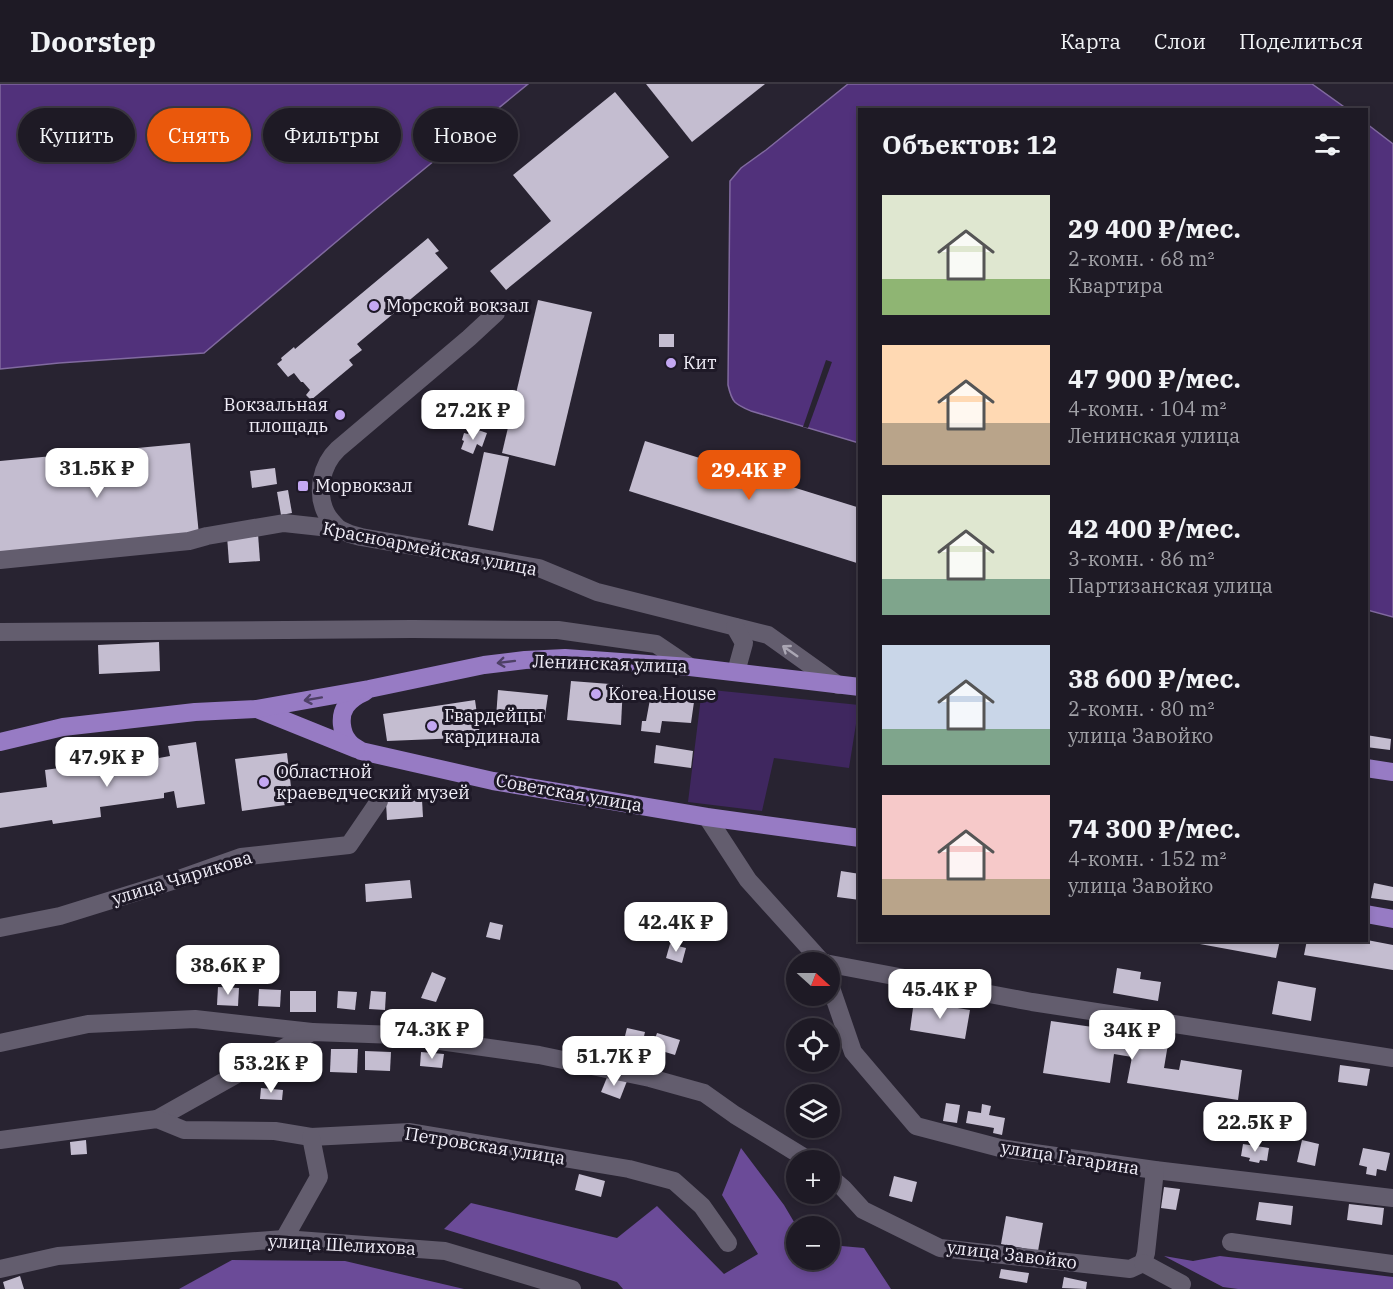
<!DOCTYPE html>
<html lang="ru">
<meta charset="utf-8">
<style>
body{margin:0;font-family:"IBM Plex Serif",serif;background:#2b2732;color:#f1f3f6;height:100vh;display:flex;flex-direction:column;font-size:22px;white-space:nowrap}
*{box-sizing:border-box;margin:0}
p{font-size:20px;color:#a1a1a7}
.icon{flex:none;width:33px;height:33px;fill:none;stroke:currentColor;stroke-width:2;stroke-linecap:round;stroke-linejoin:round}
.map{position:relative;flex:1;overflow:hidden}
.drawer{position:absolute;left:858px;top:24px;width:510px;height:834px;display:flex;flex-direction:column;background:#1e1a25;border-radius:0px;box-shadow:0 3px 9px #0003,0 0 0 2px #3c3842}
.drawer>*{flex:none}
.banner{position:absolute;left:18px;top:24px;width:570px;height:54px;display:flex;gap:12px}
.needle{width:39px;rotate:111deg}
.fabs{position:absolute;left:786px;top:868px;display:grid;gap:12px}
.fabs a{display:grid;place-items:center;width:54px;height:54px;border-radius:50%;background:#1e1a25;box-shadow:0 3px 9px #0003,0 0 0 2px #3c3842;font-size:30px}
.price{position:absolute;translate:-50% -51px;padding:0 14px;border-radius:12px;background:#fff;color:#222;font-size:20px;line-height:39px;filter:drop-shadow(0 2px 3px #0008)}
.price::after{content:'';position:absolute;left:50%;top:36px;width:18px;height:14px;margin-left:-9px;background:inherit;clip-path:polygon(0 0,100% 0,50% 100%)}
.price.current{background:#ea580c;color:#fff}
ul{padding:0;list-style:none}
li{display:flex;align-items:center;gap:18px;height:150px;padding:0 24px}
li span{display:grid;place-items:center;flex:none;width:168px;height:120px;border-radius:0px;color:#555}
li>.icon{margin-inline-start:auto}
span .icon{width:72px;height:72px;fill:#fffc;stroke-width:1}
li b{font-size:26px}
h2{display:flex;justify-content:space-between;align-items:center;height:72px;padding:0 24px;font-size:26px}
.pill{padding:0 21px;border-radius:27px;background:#1e1a25;box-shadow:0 3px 9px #0003,0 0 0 2px #3c3842;font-size:21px;line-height:54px}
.pill.current{background:#ea580c;color:#fff}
header{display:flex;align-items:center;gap:36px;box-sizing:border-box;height:84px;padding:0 30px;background:#1e1a25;border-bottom:2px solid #3c3842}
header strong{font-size:28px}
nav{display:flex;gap:33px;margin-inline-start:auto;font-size:21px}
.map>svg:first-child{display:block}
.green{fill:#3f275f}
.forest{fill:#6b4b98}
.water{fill:#51317b;stroke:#816aa0;stroke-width:1.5}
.pier{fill:#282331}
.building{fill:#c4bdd0}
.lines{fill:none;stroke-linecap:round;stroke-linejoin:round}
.minor{stroke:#635d6e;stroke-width:18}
.major{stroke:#977bc4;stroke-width:18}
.oneway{stroke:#aaa6b3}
.oneway2{stroke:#4e4066}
.poi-dot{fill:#c3a7f2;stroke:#1e1927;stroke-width:2}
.labels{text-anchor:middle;stroke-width:6;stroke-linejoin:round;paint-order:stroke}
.poi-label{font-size:18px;fill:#f1eef8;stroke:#1e1927;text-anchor:start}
.street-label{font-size:18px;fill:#f1eef8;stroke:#1e1927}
</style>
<header>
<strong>Doorstep</strong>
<nav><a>Карта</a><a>Слои</a><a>Поделиться</a></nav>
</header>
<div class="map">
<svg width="1393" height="1205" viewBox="0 0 1393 1205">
<rect width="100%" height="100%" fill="#282331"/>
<path class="green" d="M702 605 859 621 849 684 774 674 762 727 688 718Z"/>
<g class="forest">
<path d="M741 1064 784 1121 797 1143 796 1176H830V1161L864 1164 891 1205H623L617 1198 444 1145 471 1119 617 1154 657 1122 724 1190 758 1170 722 1111Z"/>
<path d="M1164 1172 1193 1177 1220 1172 1393 1193V1205H1238L1223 1203Z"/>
<path d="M232 1176 345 1177 464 1205H179Z"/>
</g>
<g class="water">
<path d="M0 0H528L374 126 204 269 59 279 0 285Z"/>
<path d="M848 0H1312L1347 25 860 26 859 359 751 327C735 320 732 319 728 301L730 97 741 84 766 66Z"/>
<path d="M1367 40 1393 60V533L1367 526Z"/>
</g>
<path class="pier" d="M826 276 832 278 808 344 803 343Z"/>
<g class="building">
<path d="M646 0H765L692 58Z"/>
<path d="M615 8 669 73 506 206 490 187 551 137 513 91Z"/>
<path d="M428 154 439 167 435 169 448 184 357 260 362 266 349 276 353 281 311 316 306 311 310 306 303 298H301L294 289 288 293 277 280 282 276 281 274 294 263 295 265Z"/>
<path d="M538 216 592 228 555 382 502 369Z"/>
<rect x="659" y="250" width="15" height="13"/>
<path d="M478 346 487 349 482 363 477 360 473 370 461 365 464 357 462 356 464 349 468 350 469 348 476 351Z"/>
<path d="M645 357 860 424V480L629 407Z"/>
<path d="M190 359 199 451 0 470V377Z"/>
<path d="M484 368 509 373 493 447 468 441Z"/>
<path d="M275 384 277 400 252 404 250 387Z"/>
<path d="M288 406 292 429 281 431 277 408Z"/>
<path d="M258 450 260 477 229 479 227 452Z"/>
<path d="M159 558 160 587 99 590 98 561Z"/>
<path d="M571 597 623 601 621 641 567 636Z"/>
<path d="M498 606 548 611 544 638 496 634Z"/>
<path d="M651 610 694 618 691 639 662 637 660 649 641 647 642 637H646Z"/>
<path d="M475 616 481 658 462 660 461 654 387 657 383 630Z"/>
<path d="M1366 651 1391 655 1390 666 1366 663Z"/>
<path d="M196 658 205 720 177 724 174 707 164 709V714L100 723 101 733 53 740 52 736 0 744V709L47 703 45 686 158 670 159 674 170 672 168 662Z"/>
<path d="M656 661 693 667 691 684 654 679Z"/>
<path d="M287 669 293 720 242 727 235 675Z"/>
<path d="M422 716 423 733 387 736 386 718Z"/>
<path d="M841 787 860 790V816L837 813Z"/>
<path d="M410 796 412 814 366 818 365 800Z"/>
<path d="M1374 799 1393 803V817L1371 814Z"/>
<path d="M490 838 503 841 500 856 486 853Z"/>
<path d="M1189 856H1280L1276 874 1189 858Z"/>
<path d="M1307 856H1367L1393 861V886L1304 871Z"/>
<path d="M670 860 686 864 682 879 666 874Z"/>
<path d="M1117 884 1141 888 1140 895 1161 898 1158 917 1113 909Z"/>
<path d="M432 888 446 894 436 918 421 914Z"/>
<path d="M1278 897 1316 904 1311 937 1272 930Z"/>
<path d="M218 903 239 904 238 922 217 921Z"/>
<path d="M259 905 281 906 280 923 258 922Z"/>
<rect x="290" y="907" width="26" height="21"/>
<path d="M338 907 357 908 355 926 337 924Z"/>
<path d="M371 907 386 908 385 926 369 925Z"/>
<path d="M914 917 970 926 965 955 910 946Z"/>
<path d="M1051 937 1169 954 1164 984 1179 986 1181 976 1242 986 1238 1016 1127 999 1132 973 1114 970 1110 999 1043 989Z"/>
<path d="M627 944 645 948 641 965 623 960Z"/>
<path d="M657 949 680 956 675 971 652 964Z"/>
<path d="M331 965H358L357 989 330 988Z"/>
<path d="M365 967 391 968 390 987 365 986Z"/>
<path d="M421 968 444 970 442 984 420 982Z"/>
<path d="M1340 981 1370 985 1367 1002 1338 998Z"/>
<path d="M608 991 627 997 620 1015 601 1008Z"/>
<path d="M261 1004 283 1006 282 1016 260 1015Z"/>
<path d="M946 1019 960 1021 957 1039 943 1037Z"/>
<path d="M982 1020 991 1022 989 1031 1005 1034 1002 1051 993 1049 994 1044 966 1039 968 1027 981 1029Z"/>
<path d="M86 1056 87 1070 71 1071 70 1058Z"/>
<path d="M1302 1056 1319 1060 1315 1082 1297 1078Z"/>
<path d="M1243 1060 1269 1064 1267 1077 1260 1076 1259 1079 1249 1077 1250 1074 1241 1072Z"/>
<path d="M1363 1064 1390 1069 1386 1087 1377 1085 1376 1092 1366 1090 1367 1083 1359 1081Z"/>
<path d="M579 1090 605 1097 601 1113 575 1106Z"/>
<path d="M894 1092 917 1098 912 1118 889 1112Z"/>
<path d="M1164 1103 1180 1105 1176 1126 1161 1124Z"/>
<path d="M1259 1118 1293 1122 1291 1141 1256 1136Z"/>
<path d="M1349 1120 1384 1124 1382 1141 1347 1136Z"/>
<path d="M1006 1132 1043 1139 1038 1167 1001 1160Z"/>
<path d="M1001 1185 1029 1189 1027 1199 999 1194Z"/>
<path d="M20 1192 24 1205H5L3 1198Z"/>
<path d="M1064 1193 1087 1198 1086 1205 1062 1204Z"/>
</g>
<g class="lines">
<g class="minor">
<path d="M339 445C334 440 329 435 326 429 316 409 321 381 338 365L469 254 496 229"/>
<path d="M0 476 189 457 207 452 284 439 339 445 350 450 361 453 539 484 597 508 768 551 838 601"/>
<path d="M735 543 744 559 736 588"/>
<path d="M0 548 412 545 558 546 656 560 690 583"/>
<path d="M707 733 748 796 822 878 826 879"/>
<path d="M0 844 60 832 179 795 241 773 349 761 379 717"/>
<path d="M830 880 1032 918 1393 974"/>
<path d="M830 901 853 968 916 1042 1000 1064 1155 1086 1393 1114"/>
<path d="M0 959 88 940 195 935 312 948"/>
<path d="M157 1035 312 948 397 951 539 971 650 994 704 1009 735 1031 810 1077"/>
<path d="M0 1056 157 1035 184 1046 275 1047 311 1053 410 1048 629 1085 674 1097 702 1122 728 1159"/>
<path d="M830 1093 843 1104 863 1126 940 1164 1130 1185 1143 1179"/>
<path d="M284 1155 319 1093 311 1053"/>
<path d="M1231 1158 1393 1180"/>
<path d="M1143 1179 1146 1169 1155 1086"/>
<path d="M1143 1179 1182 1200"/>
<path d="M0 1185 58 1172 284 1155 445 1167 572 1205"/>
</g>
<g class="major">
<path d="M365 608C358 611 351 615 346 622 339 632 341 649 349 658 352 662 357 664 361 667L493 697 707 733 860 754"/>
<path d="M257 625 356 665"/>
<path d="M0 658 63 643 195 628 256 625 369 605 484 581 525 576 565 574 690 583 860 603"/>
<path d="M1366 684 1393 688"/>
<path d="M1366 830 1393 835"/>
</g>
</g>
<defs><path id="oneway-shaft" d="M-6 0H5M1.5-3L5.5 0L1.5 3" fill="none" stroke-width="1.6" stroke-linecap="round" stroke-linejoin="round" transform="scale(1.5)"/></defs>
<use class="oneway" href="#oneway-shaft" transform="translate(790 567) rotate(-145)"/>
<g class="oneway2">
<use href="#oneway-shaft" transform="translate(506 578) rotate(173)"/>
<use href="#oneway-shaft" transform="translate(313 615) rotate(170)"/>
</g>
<g class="poi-dot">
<circle cx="374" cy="222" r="6"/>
<circle cx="671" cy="279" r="6"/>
<circle cx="340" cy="331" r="6"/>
<rect x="297" y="396" width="12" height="12" rx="3"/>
<circle cx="596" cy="610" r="6"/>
<circle cx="432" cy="642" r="6"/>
<circle cx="264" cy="698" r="6"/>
</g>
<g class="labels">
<g class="poi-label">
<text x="386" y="228">Морской вокзал</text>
<text x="683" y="285">Кит</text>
<text x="328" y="327" text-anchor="end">Вокзальная<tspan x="328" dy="21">площадь</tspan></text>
<text x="315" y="408">Морвокзал</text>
<text x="608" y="616">Korea House</text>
<text x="444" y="638">Гвардейцы<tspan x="444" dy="21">кардинала</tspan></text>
<text x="276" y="694">Областной<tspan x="276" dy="21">краеведческий музей</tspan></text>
</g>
<g class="street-label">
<text transform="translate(430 465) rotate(11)" y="6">Красноармейская улица</text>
<text transform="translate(610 580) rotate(2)" y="6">Ленинская улица</text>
<text transform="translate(569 709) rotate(10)" y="6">Советская улица</text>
<text transform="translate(182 794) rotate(-17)" y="6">улица Чирикова</text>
<text transform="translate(485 1062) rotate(9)" y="6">Петровская улица</text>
<text transform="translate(1070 1074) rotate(9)" y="6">улица Гагарина</text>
<text transform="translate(342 1161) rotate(3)" y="6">улица Шелихова</text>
<text transform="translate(1012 1171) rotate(7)" y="6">улица Завойко</text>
</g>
</g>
</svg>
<div class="fabs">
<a><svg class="needle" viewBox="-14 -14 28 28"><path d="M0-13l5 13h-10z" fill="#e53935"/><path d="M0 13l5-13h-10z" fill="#a1a1a7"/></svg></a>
<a><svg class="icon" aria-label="locate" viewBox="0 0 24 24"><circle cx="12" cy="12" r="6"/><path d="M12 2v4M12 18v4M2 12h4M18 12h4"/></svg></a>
<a><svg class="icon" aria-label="layers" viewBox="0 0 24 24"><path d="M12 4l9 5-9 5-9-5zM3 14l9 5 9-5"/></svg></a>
<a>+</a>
<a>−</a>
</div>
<b class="price" style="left:473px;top:357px">27.2K ₽</b>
<b class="price" style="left:97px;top:415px">31.5K ₽</b>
<b class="price current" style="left:749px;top:417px">29.4K ₽</b>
<b class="price" style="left:107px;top:704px">47.9K ₽</b>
<b class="price" style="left:676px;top:869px">42.4K ₽</b>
<b class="price" style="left:228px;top:912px">38.6K ₽</b>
<b class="price" style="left:940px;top:936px">45.4K ₽</b>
<b class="price" style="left:432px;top:976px">74.3K ₽</b>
<b class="price" style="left:1132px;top:977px">34K ₽</b>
<b class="price" style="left:614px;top:1003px">51.7K ₽</b>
<b class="price" style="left:271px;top:1010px">53.2K ₽</b>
<b class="price" style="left:1255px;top:1069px">22.5K ₽</b>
<div class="banner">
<a class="pill">Купить</a>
<a class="pill current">Снять</a>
<a class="pill">Фильтры</a>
<a class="pill">Новое</a>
</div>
<section class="drawer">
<h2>Объектов: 12<svg class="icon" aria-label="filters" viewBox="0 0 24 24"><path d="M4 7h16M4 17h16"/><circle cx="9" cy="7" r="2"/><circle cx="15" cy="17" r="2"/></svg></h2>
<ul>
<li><span style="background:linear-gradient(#dfe7d0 70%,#8fb573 0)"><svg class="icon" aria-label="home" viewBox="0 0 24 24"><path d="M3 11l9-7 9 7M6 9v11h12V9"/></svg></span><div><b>29 400 ₽/мес.</b><p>2-комн. · 68 m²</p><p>Квартира</p></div></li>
<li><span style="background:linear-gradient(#ffd9b3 65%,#b9a48a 0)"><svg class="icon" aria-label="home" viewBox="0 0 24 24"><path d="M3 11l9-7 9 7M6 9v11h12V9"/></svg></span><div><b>47 900 ₽/мес.</b><p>4-комн. · 104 m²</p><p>Ленинская улица</p></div></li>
<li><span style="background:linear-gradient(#dfe7d0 70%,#7fa58c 0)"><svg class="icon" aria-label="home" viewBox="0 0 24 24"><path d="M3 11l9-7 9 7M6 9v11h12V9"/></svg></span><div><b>42 400 ₽/мес.</b><p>3-комн. · 86 m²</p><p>Партизанская улица</p></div></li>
<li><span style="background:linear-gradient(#c9d6e8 70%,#7fa58c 0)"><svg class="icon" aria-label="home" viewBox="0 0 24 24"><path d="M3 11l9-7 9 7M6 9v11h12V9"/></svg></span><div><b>38 600 ₽/мес.</b><p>2-комн. · 80 m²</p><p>улица Завойко</p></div></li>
<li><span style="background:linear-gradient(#f6c9c9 70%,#b9a48a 0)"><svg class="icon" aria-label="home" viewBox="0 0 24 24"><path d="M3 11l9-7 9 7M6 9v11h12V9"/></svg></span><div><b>74 300 ₽/мес.</b><p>4-комн. · 152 m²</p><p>улица Завойко</p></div></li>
</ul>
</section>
</div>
